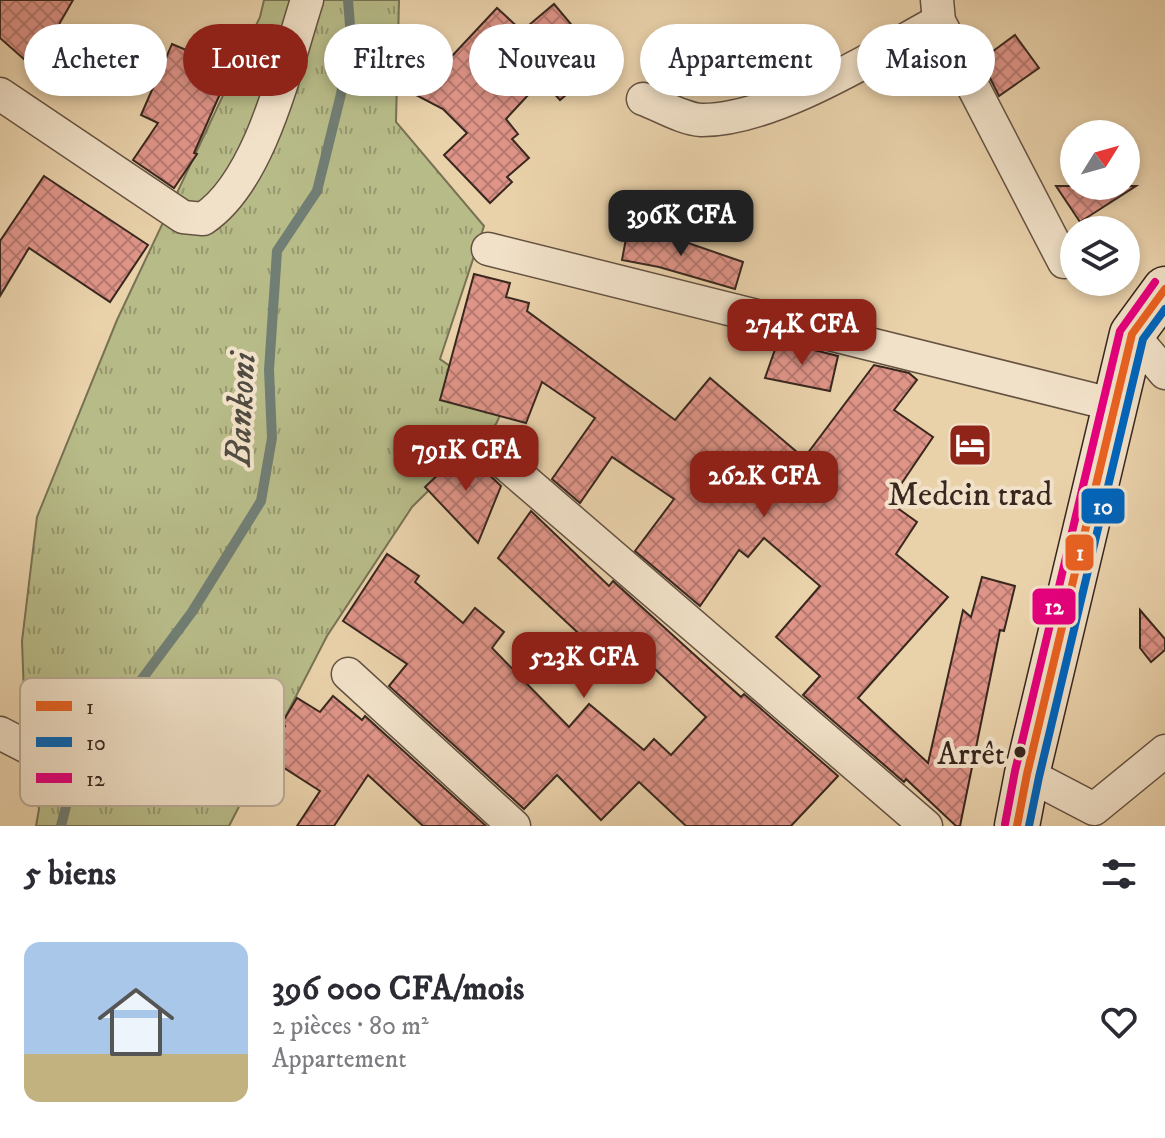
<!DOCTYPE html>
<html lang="fr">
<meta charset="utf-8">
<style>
body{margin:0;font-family:"IM FELL DW Pica",serif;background:#f7f7f7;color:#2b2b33;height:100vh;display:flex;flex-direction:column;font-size:30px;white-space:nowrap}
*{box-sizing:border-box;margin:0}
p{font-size:26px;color:#7c7c81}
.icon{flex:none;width:44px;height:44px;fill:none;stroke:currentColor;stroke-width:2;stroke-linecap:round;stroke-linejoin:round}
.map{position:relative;height:826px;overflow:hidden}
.drawer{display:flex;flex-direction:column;background:#fff;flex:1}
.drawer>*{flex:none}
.guide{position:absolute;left:24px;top:24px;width:1118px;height:72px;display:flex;gap:16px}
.needle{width:52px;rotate:53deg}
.buttons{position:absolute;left:1060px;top:120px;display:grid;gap:16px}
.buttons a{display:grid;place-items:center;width:80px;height:80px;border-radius:50%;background:#fff;box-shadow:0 4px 12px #0003;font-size:40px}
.price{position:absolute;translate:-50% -68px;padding:0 18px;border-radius:16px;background:#8f2418;color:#fff;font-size:26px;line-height:52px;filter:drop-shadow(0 2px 4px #0008)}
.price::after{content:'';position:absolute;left:50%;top:48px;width:24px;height:18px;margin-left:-12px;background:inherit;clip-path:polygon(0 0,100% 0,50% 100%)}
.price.on{background:#222;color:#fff}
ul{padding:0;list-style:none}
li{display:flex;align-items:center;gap:24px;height:200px;padding:0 24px}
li+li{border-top:2px solid #e1e1e2}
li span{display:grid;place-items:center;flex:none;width:224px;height:160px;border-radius:16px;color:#555}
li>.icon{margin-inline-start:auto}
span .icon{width:96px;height:96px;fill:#fffc;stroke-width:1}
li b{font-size:34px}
h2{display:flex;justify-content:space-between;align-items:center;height:96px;padding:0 24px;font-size:34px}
.chip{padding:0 28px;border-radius:36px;background:#fff;box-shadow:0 4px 12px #0003;font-size:28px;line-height:72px}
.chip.on{background:#8f2418;color:#fff}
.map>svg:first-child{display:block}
.grass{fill:url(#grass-tufts);stroke:#787254;stroke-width:2}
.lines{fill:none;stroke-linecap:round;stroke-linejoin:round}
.stream{stroke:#717e74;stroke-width:10}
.building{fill:url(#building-cross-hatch);stroke:#39281f;stroke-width:2}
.street-casing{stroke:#655242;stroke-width:35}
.secondary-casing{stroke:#39281f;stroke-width:47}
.street{stroke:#f1e1c8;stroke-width:32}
.secondary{stroke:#f1e1c8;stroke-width:44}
.bus-1-casing{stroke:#f1e1c8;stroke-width:14}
.bus-2-casing{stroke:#f1e1c8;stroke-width:14}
.bus-3-casing{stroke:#f1e1c8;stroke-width:14}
.bus-1{stroke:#e96222;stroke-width:8}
.bus-2{stroke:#0065bd;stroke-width:8}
.bus-3{stroke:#e5007d;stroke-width:8}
.bus-dot{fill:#39281f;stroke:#f1e1c8;stroke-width:3}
.labels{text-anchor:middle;stroke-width:8;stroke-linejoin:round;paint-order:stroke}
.bus-label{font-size:32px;fill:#39281f;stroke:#f1e1c8;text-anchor:end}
.poi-label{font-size:34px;fill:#39281f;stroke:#f1e1c8}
.water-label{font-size:36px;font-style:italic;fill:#504c42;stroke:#f1e1c8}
.key{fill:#f1e1c8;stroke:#baaa95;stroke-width:2}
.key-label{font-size:22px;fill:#39281f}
.line-badge{stroke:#f1e1c8;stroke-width:3}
.badge-label{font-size:22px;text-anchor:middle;font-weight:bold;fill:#fff}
</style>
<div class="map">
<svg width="1165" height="826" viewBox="0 0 1165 826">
<defs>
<pattern id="grass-tufts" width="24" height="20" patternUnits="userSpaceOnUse" patternTransform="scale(2)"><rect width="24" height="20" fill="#b7bb88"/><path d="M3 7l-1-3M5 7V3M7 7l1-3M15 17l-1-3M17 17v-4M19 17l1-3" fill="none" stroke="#96986f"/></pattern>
<pattern id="building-cross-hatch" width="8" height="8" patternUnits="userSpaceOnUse" patternTransform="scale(2)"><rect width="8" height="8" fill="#df9488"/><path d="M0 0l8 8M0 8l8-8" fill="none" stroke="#b6796f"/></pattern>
</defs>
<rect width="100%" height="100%" fill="#e9d1aa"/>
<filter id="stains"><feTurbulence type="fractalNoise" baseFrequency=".0025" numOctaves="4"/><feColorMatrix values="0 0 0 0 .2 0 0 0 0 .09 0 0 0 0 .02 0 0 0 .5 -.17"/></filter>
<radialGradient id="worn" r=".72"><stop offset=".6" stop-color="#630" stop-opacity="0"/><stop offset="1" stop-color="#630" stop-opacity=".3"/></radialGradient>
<path class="grass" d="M264 0H399L396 122 484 226 440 359 505 405 496 424 412 507 327 636 229 826H36L39 809 25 723 22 641 37 517 117 320 260 17Z"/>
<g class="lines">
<path class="stream" d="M61 826 71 787 95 742 192 612 261 501 272 438 269 370 277 251 317 191 341 94 351 38 348 0"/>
</g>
<g class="building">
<path d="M0 0H73L34 68 0 38Z"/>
<path d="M554 4 580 35 585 31 614 62 584 88 580 83 560 100 542 80 506 119 518 134 512 139 529 158 507 177 512 182 490 203 444 155 467 133 443 109 376 74 390 46 438 71 497 8 522 31Z"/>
<path d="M1015 35 1039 68 999 96 981 60Z"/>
<path d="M172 44 231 69 194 153 197 154 174 188 133 160 158 123 141 115Z"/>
<path d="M44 176 148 245 110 302 29 248 0 296V241Z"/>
<path d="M1056 186H1136L1080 222Z"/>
<path d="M628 228 671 237 743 262 735 289 659 267 622 260Z"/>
<path d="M474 274 510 283 506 297 529 303 527 311 675 420 710 378 804 458 874 365 909 373 917 380 894 410 933 437 889 502 917 522 896 554 948 597 858 698 928 763 963 610 971 617 982 577 1015 586 1004 631 1000 630 960 826H956L906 779 904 782 803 695 820 676 776 637 820 586 764 538 748 557 739 550 700 606 635 551 674 499 612 457 580 503 552 479 595 418 542 382 526 423 440 400Z"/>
<path d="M778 341 838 356 830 391 765 378Z"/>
<path d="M466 448 482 468 501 486 478 543 425 487Z"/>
<path d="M531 511 609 586 613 581 741 697 744 694 838 776 791 826H686L639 782 601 820 557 775 524 809 389 686 407 664 343 621 387 554 419 576 415 582 463 623 475 608 504 632 492 648 569 727 589 704 644 750 654 739 671 755 706 717 624 640 606 659 498 558Z"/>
<path d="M1140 610 1165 639V650L1151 662 1140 648Z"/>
<path d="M333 696 362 720 365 716 486 826H423L368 775 334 826H297L320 791 267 757 285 726 282 723 297 698 320 712Z"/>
</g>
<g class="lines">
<g class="street-casing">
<g id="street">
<path d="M937 0 939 21 1064 262"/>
<path d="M0 94 183 217 203 219C261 181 286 65 307 0"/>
<path d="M643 99C660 105 683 119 701 120 772 121 876 55 939 21"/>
<path d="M488 249 1115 405"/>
<path d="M1132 334 1165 373"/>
<path d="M494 454 926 826"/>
<path d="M348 674 514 826"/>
<path d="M0 733 33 750"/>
<path d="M1027 774 1094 809 1165 751"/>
</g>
</g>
<g class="secondary-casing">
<path id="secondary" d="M1017 826 1027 774 1132 334 1165 289"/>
</g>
<use href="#street" class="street"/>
<use href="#secondary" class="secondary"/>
<g class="bus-1-casing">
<path id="bus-1" d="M1017 826 1027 774 1132 334 1165 289"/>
</g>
<g class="bus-2-casing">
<path id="bus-2" d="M1029 826 1039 777 1143 339 1165 309"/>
</g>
<g class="bus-3-casing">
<path id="bus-3" d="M1005 824 1015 771 1120 331 1155 282"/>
</g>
<use href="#bus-1" class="bus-1"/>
<use href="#bus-2" class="bus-2"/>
<use href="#bus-3" class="bus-3"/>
</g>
<defs>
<g id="hotel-square" transform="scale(2.3)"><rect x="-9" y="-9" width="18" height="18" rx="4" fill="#8f2418" stroke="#f1e1c8"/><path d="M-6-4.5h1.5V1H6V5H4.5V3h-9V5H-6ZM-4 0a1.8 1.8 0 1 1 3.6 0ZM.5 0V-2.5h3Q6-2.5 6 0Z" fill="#fff"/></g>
</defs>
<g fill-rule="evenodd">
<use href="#hotel-square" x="970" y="445"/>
</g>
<circle class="bus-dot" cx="1020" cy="752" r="7"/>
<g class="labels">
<g class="bus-label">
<text x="1005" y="764">Arrêt</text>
</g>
<g class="poi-label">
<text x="970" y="505">Medcin trad</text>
</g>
<g class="water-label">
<text transform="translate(239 409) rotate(-87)" y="13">Bankoni</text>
</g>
</g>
<rect x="20" y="678" width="264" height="128" rx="12" class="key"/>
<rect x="36" y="701" width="36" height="10" fill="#e96222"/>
<rect x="36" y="737" width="36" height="10" fill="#0065bd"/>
<rect x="36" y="773" width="36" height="10" fill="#e5007d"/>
<g class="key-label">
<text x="86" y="714">1</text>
<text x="86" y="750">10</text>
<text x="86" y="786">12</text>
</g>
<g class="line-badge">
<rect x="1080" y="487" width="46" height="38" rx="8" fill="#0065bd"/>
<rect x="1064" y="533" width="31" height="39" rx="8" fill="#e96222"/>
<rect x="1031" y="587" width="46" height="39" rx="8" fill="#e5007d"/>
</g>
<g class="badge-label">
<text x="1103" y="514">10</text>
<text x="1080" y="560">1</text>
<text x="1054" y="614">12</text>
</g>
<rect width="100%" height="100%" filter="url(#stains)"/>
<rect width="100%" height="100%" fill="url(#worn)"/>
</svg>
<div class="buttons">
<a><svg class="needle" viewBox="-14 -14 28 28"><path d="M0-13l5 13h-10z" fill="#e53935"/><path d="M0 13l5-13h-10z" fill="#7c7c81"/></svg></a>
<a><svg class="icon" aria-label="layers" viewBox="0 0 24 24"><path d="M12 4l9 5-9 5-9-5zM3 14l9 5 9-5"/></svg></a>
</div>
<b class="price on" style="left:681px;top:258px">396K CFA</b>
<b class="price" style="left:802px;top:367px">274K CFA</b>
<b class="price" style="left:466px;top:493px">791K CFA</b>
<b class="price" style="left:764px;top:519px">262K CFA</b>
<b class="price" style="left:584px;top:700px">523K CFA</b>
<div class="guide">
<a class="chip">Acheter</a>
<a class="chip on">Louer</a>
<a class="chip">Filtres</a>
<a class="chip">Nouveau</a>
<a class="chip">Appartement</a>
<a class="chip">Maison</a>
</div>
</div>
<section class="drawer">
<h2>5 biens<svg class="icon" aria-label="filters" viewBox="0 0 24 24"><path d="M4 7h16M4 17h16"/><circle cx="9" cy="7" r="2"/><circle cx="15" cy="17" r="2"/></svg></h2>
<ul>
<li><span style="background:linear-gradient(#a9c7e8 70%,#c2b280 0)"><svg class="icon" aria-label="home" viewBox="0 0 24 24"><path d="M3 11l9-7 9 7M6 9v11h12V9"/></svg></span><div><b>396 000 CFA/mois</b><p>2 pièces · 80 m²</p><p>Appartement</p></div><svg class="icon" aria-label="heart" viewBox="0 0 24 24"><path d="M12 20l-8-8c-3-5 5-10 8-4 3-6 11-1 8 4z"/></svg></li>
</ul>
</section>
